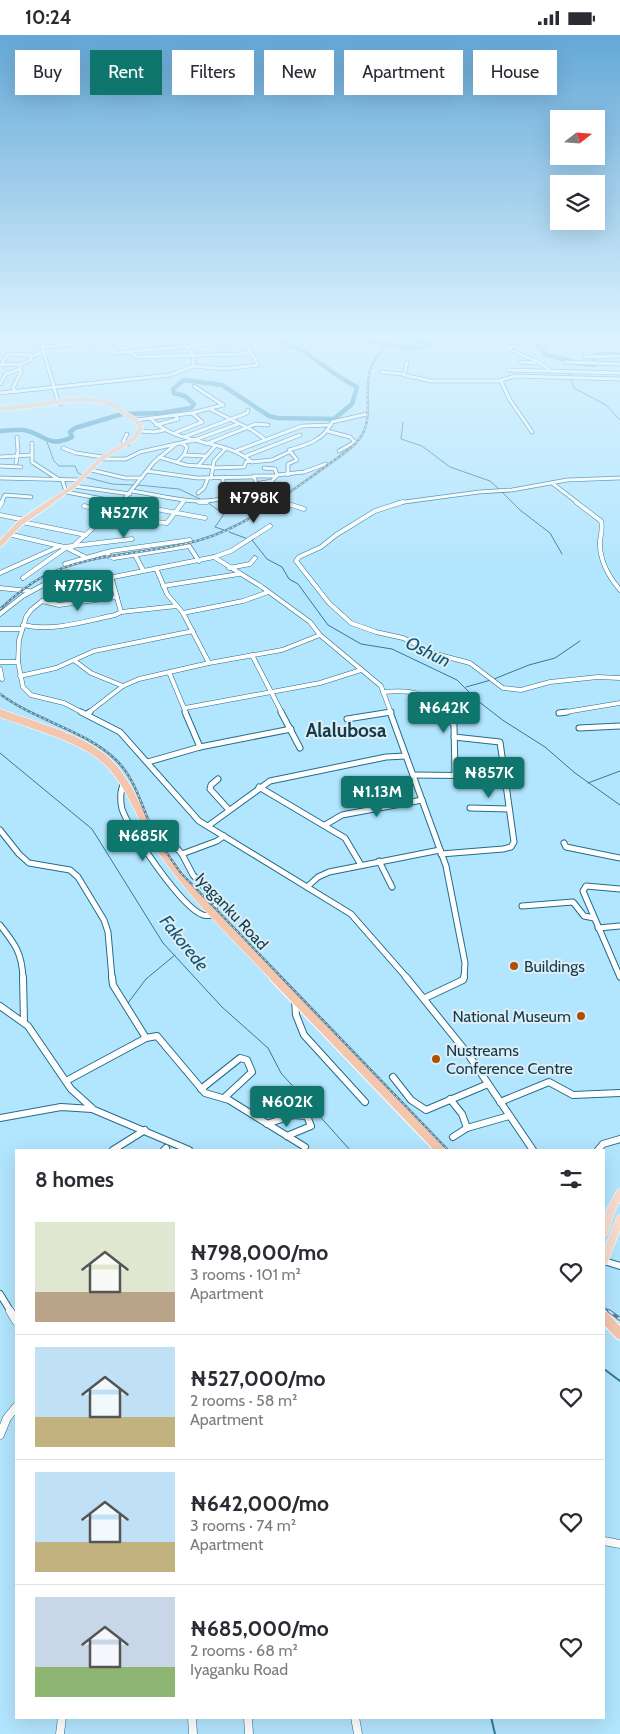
<!DOCTYPE html>
<meta charset="utf-8">
<style>
body{margin:0;font-family:Cabin,sans-serif;background:#f2f2f3;color:#2b2b33;height:100vh;display:flex;flex-direction:column;font-size:19px;white-space:nowrap}
*{box-sizing:border-box;margin:0}
p{font-size:16px;color:#7c7c81}
.icon{flex:none;width:28px;height:28px;fill:none;stroke:currentColor;stroke-width:2;stroke-linecap:round;stroke-linejoin:round}
.map{position:relative;flex:1;overflow:hidden}
.drawer{position:absolute;left:15px;top:1114px;width:590px;height:570px;display:flex;flex-direction:column;background:#fff;border-radius:0px;box-shadow:0 5px 20px #0002}
.drawer>*{flex:none}
.banner{position:absolute;left:15px;top:15px;width:590px;height:45px;display:flex;gap:10px}
.needle{width:32px;rotate:73deg}
.fabs{position:absolute;left:550px;top:75px;display:grid;gap:10px}
.fabs a{display:grid;place-items:center;width:55px;height:55px;border-radius:0px;background:#fff;box-shadow:0 5px 20px #0002;font-size:25px}
.price{position:absolute;translate:-50% -42px;padding:0 11px;border-radius:5px;background:#0f766e;color:#fff;font-size:16px;line-height:32px;filter:drop-shadow(0 1px 2px #0008)}
.price::after{content:'';position:absolute;left:50%;top:30px;width:15px;height:11px;margin-left:-8px;background:inherit;clip-path:polygon(0 0,100% 0,50% 100%)}
.price.selected{background:#222;color:#fff}
ul{padding:0;list-style:none}
li{display:flex;align-items:center;gap:15px;height:125px;padding:0 20px}
li+li{border-top:1px solid #e1e1e2}
li span{display:grid;place-items:center;flex:none;width:140px;height:100px;border-radius:0px;color:#555}
li>.icon{margin-inline-start:auto}
span .icon{width:60px;height:60px;fill:#fffc;stroke-width:1}
li b{font-size:21px}
h2{display:flex;justify-content:space-between;align-items:center;height:60px;padding:0 20px;font-size:21px}
.tag{padding:0 18px;border-radius:0px;background:#fff;box-shadow:0 5px 20px #0002;font-size:18px;line-height:45px}
.tag.selected{background:#0f766e;color:#fff}
.status{display:flex;justify-content:space-between;align-items:center;height:35px;padding:0 25px;background:#fff;direction:ltr}
.status svg{height:14px;fill:currentColor}
.map>svg:first-child{display:block}
.lines{fill:none;stroke-linecap:round;stroke-linejoin:round}
.stream-far1{stroke:#327a99;stroke-width:1}
.stream{stroke:#327a99;stroke-width:2}
.river{stroke:#3f95ba;stroke-width:4.5}
.minor-far4-casing{stroke:#246d8a;stroke-width:4.5}
.minor-far3-casing{stroke:#246d8a;stroke-width:5}
.minor-far2-casing{stroke:#246d8a;stroke-width:7}
.minor-far1-casing{stroke:#246d8a;stroke-width:8}
.minor-casing{stroke:#246d8a;stroke-width:9}
.major-casing{stroke:#fff;stroke-width:9}
.highway-far4-casing{stroke:#fff;stroke-width:5.5}
.highway-far3-casing{stroke:#fff;stroke-width:7}
.highway-far2-casing{stroke:#fff;stroke-width:9}
.highway-far1-casing{stroke:#fff;stroke-width:11}
.highway-casing{stroke:#fff;stroke-width:13}
.minor-far4{stroke:#fff;stroke-width:3}
.minor-far3{stroke:#fff;stroke-width:4}
.minor-far2{stroke:#fff;stroke-width:5}
.minor-far1{stroke:#fff;stroke-width:6}
.minor{stroke:#fff;stroke-width:8}
.major{stroke:#f8ddce;stroke-width:8}
.highway-far4{stroke:#f4c6ae;stroke-width:4.5}
.highway-far3{stroke:#f4c6ae;stroke-width:5.5}
.highway-far2{stroke:#f4c6ae;stroke-width:8}
.highway-far1{stroke:#f4c6ae;stroke-width:9}
.highway{stroke:#f4c6ae;stroke-width:11}
.rail-far1-casing{stroke:#588498;stroke-width:2.5}
.rail-casing{stroke:#588498;stroke-width:4}
.rail-far1{stroke:#dcedf5;stroke-width:1;stroke-dasharray:2.5;stroke-linecap:butt}
.rail{stroke:#dcedf5;stroke-width:2;stroke-dasharray:5.5;stroke-linecap:butt}
.poi-dot{fill:#af4f04;stroke:#dcedf5;stroke-width:2}
.labels{text-anchor:middle;stroke-width:4;stroke-linejoin:round;paint-order:stroke}
.street-label{font-size:16px;fill:#143b4b;stroke:#dcedf5}
.poi-label{font-size:16px;fill:#143b4b;stroke:#dcedf5;text-anchor:start}
.water-label{font-size:18px;font-style:italic;fill:#105670;stroke:#dcedf5}
.quarter-label{font-size:19px;font-weight:bold;fill:#143b4b;stroke:#dcedf5}
</style>
<div class="status"><b>10:24</b><svg viewBox="0 0 49 12"><path d="M0 12V9h3v3zM5 12V6h3v6zM10 12V3h3v9zM15 12V0h3v12zM26 1h20v11H26zM47 4h2v5h-2z"/></svg></div>
<div class="map">
<svg width="620" height="1699" viewBox="0 0 620 1699">
<rect width="100%" height="100%" fill="#b2e5fe"/>
<g class="lines">
<g class="stream-far1">
<path d="M569 339 574 353 606 370 620 385"/>
<path d="M403 387 401 404 422 411 450 432 490 446 500 455"/>
<path d="M47 407 54 426 59 431H75L78 438 82 440"/>
<path d="M85 442 112 449 133 450"/>
<path d="M137 450 179 454 200 464"/>
<path d="M502 457 520 475 550 498 562 519"/>
<path d="M208 468 224 479 215 492 224 495"/>
<path d="M229 497 248 504"/>
<path d="M252 505 267 524 282 532 289 544 298 549 328 590 361 609 392 614 457 645 478 666 504 686 545 712 575 738 620 770"/>
<path d="M494 644 529 630 555 623 580 606"/>
<path d="M466 652 491 645"/>
<path d="M0 718 92 794 163 908 222 972 268 1013 281 1038 350 1115"/>
<path d="M588 748 620 736"/>
<path d="M128 968 146 944 175 920"/>
</g>
<g class="stream">
<path d="M604 1334 620 1346"/>
<path d="M491 1682 495 1699"/>
</g>
<g class="river">
<path d="M355 301C369 308 418 318 430 309L414 304 413 301"/>
<path d="M541 301 537 311 543 314 544 319 583 329 595 330 596 328 593 323 597 320 606 319 620 320"/>
<path d="M0 396C8 396 16 394 24 395 45 399 48 414 72 402L70 397 75 393 122 379 161 378 191 373 194 369 185 361 174 358 173 354 184 345 222 350 269 381 278 383 334 384 352 369 357 352C337 342 321 328 303 316 295 311 288 313 282 305L285 301"/>
</g>
<g class="minor-far4-casing">
<g id="minor-far4">
<path d="M39 301 58 366 61 369"/>
<path d="M106 301 112 315 116 318 243 306"/>
<path d="M187 301 190 303"/>
<path d="M13 303 41 301"/>
<path d="M608 303 609 301"/>
<path d="M204 309 207 306V301"/>
<path d="M186 311 194 321 193 331"/>
<path d="M516 311 509 312V314L538 327 550 335"/>
<path d="M42 312 174 301"/>
<path d="M128 317 137 322 240 319 251 317"/>
<path d="M585 322 620 321"/>
<path d="M407 327 404 340 431 346H498L515 341 620 344"/>
<path d="M520 327 536 328"/>
<path d="M565 327 620 329"/>
<path d="M22 329 1 330 8 319 31 320"/>
<path d="M508 335 620 338"/>
<path d="M381 337 403 339"/>
<path d="M501 346 510 365 532 397"/>
<path d="M0 349 6 339 20 334"/>
<path d="M194 351 223 370"/>
<path d="M16 357 13 353 21 337 20 330 31 325 29 322 44 317"/>
<path d="M0 358 170 340 193 331 223 334 258 330 242 301"/>
<path d="M210 374 252 395 266 405"/>
<path d="M192 378 202 387"/>
<path d="M150 383C178 412 222 402 252 427L272 425 289 417"/>
<path d="M136 385 192 378 223 370"/>
<path d="M156 390 178 384 175 380"/>
<path d="M140 396 154 397 164 395"/>
<path d="M327 396 350 402 355 407 339 416"/>
<path d="M175 398 202 387"/>
<path d="M127 399 123 407 128 409"/>
<path d="M184 402 247 378 248 375"/>
<path d="M192 406 238 389"/>
<path d="M32 408V427L58 444"/>
<path d="M206 409 256 389 268 390"/>
<path d="M63 413 76 418 103 422"/>
<path d="M236 416 302 391 331 390"/>
<path d="M184 420 205 421"/>
<path d="M246 421 300 400"/>
<path d="M0 422 31 420"/>
<path d="M159 422 186 430 212 432"/>
<path d="M101 424H126L140 417 194 405"/>
<path d="M177 427 184 420 187 412 182 408"/>
<path d="M16 428 18 416 17 402"/>
<path d="M0 431 21 432"/>
<path d="M198 431 215 411"/>
<path d="M212 433 244 432 246 427 250 426"/>
<path d="M264 433 275 434 277 440"/>
<path d="M91 435 125 443H142"/>
<path d="M147 436 197 443 254 442"/>
<path d="M277 440 304 437 326 429"/>
<path d="M288 440V429L297 425 289 415C307 410 324 405 332 387L367 379"/>
<path d="M0 443 81 445"/>
<path d="M211 443 214 426 226 413"/>
<path d="M62 444 66 457 124 468"/>
<path d="M552 448 578 468"/>
<path d="M255 449 272 446 277 440"/>
<path d="M74 451 130 459"/>
<path d="M132 456C165 461 196 472 229 462L228 458 220 452 223 448V442"/>
<path d="M236 456 256 454"/>
<path d="M198 458 204 453 208 443"/>
<path d="M1 468 5 460 31 462"/>
<path d="M121 468 154 427 176 409"/>
<path d="M182 468 184 465"/>
<path d="M266 468 259 459 254 441H277"/>
<path d="M397 468 479 457 512 455 567 445 620 443"/>
</g>
</g>
<g class="minor-far3-casing">
<g id="minor-far3">
<path d="M117 467 205 483"/>
<path d="M199 467H207"/>
<path d="M264 467 273 472 285 468 304 474"/>
<path d="M403 467 375 476 336 500 321 512 299 522 296 526 329 568 351 588 376 597 403 603 436 619 470 628 503 653 521 655 550 647 598 642 620 643"/>
<path d="M576 467 601 486C603 493 601 499 600 506 599 524 609 542 620 555"/>
<path d="M0 471 2 467"/>
<path d="M84 471 111 477"/>
<path d="M0 480 25 485"/>
<path d="M130 485 167 488 183 467"/>
<path d="M22 487 86 500"/>
<path d="M128 489 134 470"/>
<path d="M8 499 64 512 132 504"/>
<path d="M72 512 122 467"/>
<path d="M67 513 85 522"/>
<path d="M108 517V521L114 523 189 511 199 526"/>
<path d="M135 520 143 535"/>
<path d="M214 522 262 552 310 587 320 600 381 651 391 678"/>
<path d="M65 529 111 516 190 505"/>
<path d="M156 533 167 559 183 578 209 628"/>
<path d="M229 533 250 529 255 523"/>
<path d="M0 538 60 511"/>
<path d="M111 541 121 577"/>
<path d="M23 543 67 512"/>
<path d="M163 551 239 539"/>
<path d="M0 553 29 556"/>
<path d="M42 566 59 570 117 562"/>
<path d="M183 578 243 566 268 557"/>
<path d="M0 579 23 561 67 537"/>
<path d="M23 590C53 597 86 586 115 580L121 577 177 571"/>
<path d="M0 594H22"/>
<path d="M252 620 282 678"/>
<path d="M75 626 91 638 123 651"/>
<path d="M0 627H18"/>
<path d="M0 634 2 644"/>
<path d="M169 637 186 678"/>
<path d="M20 641 56 633 94 616 193 596"/>
<path d="M383 657C413 654 422 657 444 678"/>
<path d="M185 673 320 648 361 635"/>
<path d="M83 678 64 668 31 660 23 652 18 627 19 605 26 582 31 575 42 566 73 550 214 522 231 516 270 491"/>
<path d="M88 678 123 651 139 644 209 628 282 615 320 600"/>
<path d="M386 678 391 677"/>
<path d="M560 678 620 668"/>
</g>
</g>
<g class="minor-far2-casing">
<g id="minor-far2">
<path d="M81 677 120 697 199 786 351 879 407 943"/>
<path d="M185 677 200 712"/>
<path d="M281 677 300 713"/>
<path d="M390 677 446 831 465 928 464 943"/>
<path d="M443 677 454 690 455 740"/>
<path d="M559 678 567 677"/>
<path d="M87 679 90 677"/>
<path d="M347 684 391 677"/>
<path d="M579 693 620 691"/>
<path d="M148 727 200 712 291 694"/>
<path d="M413 740 504 741"/>
<path d="M218 744 211 750 210 754 229 775"/>
<path d="M124 748C120 755 120 766 122 774 129 795 182 873 203 880 206 881 211 880 214 880"/>
<path d="M259 752 345 803 361 830"/>
<path d="M470 773 509 774"/>
<path d="M325 790 342 780 422 765"/>
<path d="M208 791 270 746 386 722 406 721"/>
<path d="M0 795 19 819 29 828 70 835 78 842 104 885 108 897 112 943"/>
<path d="M564 808 566 812 620 823"/>
<path d="M174 810 182 819 193 840 219 868 210 875"/>
<path d="M182 819 217 806 224 801"/>
<path d="M441 819 503 814 511 812 514 807 500 707 454 702"/>
<path d="M379 826 392 852"/>
<path d="M307 852 318 842 329 837 440 815"/>
<path d="M620 854 586 851 583 856 620 942"/>
<path d="M522 871 573 867 584 881 594 883"/>
<path d="M0 890C15 909 22 918 23 943"/>
<path d="M598 893 620 891"/>
</g>
</g>
<g class="minor-far1-casing">
<g id="minor-far1">
<path d="M23 942 24 986"/>
<path d="M112 942 113 950 146 1003"/>
<path d="M406 942 468 1019 533 1115"/>
<path d="M425 963 463 945 464 942"/>
<path d="M295 965 296 980 304 1000 365 1067"/>
<path d="M0 971 28 991 71 1054 92 1073"/>
<path d="M393 1042 411 1065 426 1075 488 1049"/>
<path d="M66 1046 146 1003 157 1001 205 1058 229 1065 305 1112"/>
<path d="M201 1054 240 1023 247 1025 252 1037 224 1063"/>
<path d="M450 1064 462 1079 467 1093"/>
<path d="M500 1067 549 1047 573 1060 620 1058"/>
<path d="M0 1083 61 1072 92 1074 189 1115"/>
<path d="M267 1089 293 1080 307 1081 311 1091 287 1101"/>
<path d="M453 1102 467 1093 509 1081"/>
<path d="M113 1115 145 1095"/>
<path d="M164 1115 166 1113"/>
<path d="M598 1115 603 1109 620 1104"/>
<path d="M604 1226 620 1231"/>
<path d="M0 1259 11 1277"/>
</g>
</g>
<g class="minor-casing">
<g id="minor">
<path d="M10 1276 16 1286"/>
<path d="M0 1400 7 1383 16 1372"/>
<path d="M604 1506 620 1509"/>
<path d="M192 1682 193 1699"/>
<path d="M248 1682 249 1699"/>
<path d="M355 1682 358 1699"/>
<path d="M60 1699 62 1682"/>
</g>
</g>
<g class="major-casing">
<g id="major">
<path d="M604 1197 611 1175 620 1158"/>
<path d="M604 1226 620 1184"/>
</g>
</g>
<g class="highway-far4-casing">
<g id="highway-far4">
<path d="M0 316 16 301"/>
<path d="M0 373C34 375 75 357 108 368 114 370 119 374 124 378 131 382 138 385 141 393L135 403 101 424 74 451 49 468"/>
</g>
</g>
<g class="highway-far3-casing">
<path id="highway-far3" d="M0 509 20 488 51 467"/>
</g>
<g class="highway-far2-casing">
<path id="highway-far2" d="M0 678C34 691 84 703 109 728 133 753 142 789 162 816 194 863 236 902 275 943"/>
</g>
<g class="highway-far1-casing">
<path id="highway-far1" d="M274 942 440 1115"/>
</g>
<g class="highway-casing">
<path id="highway" d="M604 1282 620 1299"/>
</g>
<use href="#minor-far4" class="minor-far4"/>
<use href="#minor-far3" class="minor-far3"/>
<use href="#minor-far2" class="minor-far2"/>
<use href="#minor-far1" class="minor-far1"/>
<use href="#minor" class="minor"/>
<use href="#major" class="major"/>
<use href="#highway-far4" class="highway-far4"/>
<use href="#highway-far3" class="highway-far3"/>
<use href="#highway-far2" class="highway-far2"/>
<use href="#highway-far1" class="highway-far1"/>
<use href="#highway" class="highway"/>
<g class="rail-far1-casing">
<g id="rail-far1">
<path d="M0 574C13 562 26 551 42 542 90 517 148 520 200 505 242 493 279 465 314 440 328 429 344 420 356 408 376 387 363 360 370 335 374 322 385 312 393 301"/>
<path d="M0 659C36 686 85 695 116 725 135 743 141 770 152 793 160 809 171 824 181 838L448 1115"/>
<path d="M604 1273 611 1277"/>
</g>
</g>
<g class="rail-casing">
<path id="rail" d="M609 1276 620 1284"/>
</g>
<use href="#rail-far1" class="rail-far1"/>
<use href="#rail" class="rail"/>
</g>
<linearGradient id="sky" x2="0" y2="1"><stop stop-color="#64a8d6"/><stop offset="0.56" stop-color="#dcf3ff"/><stop offset="1" stop-color="#dcf3ff" stop-opacity="0"/></linearGradient>
<rect width="620" height="539" fill="url(#sky)"/>
<g class="poi-dot">
<circle cx="514" cy="931" r="5"/>
<circle cx="581" cy="981" r="5"/>
<circle cx="436" cy="1024" r="5"/>
</g>
<g class="labels">
<g class="street-label">
<text transform="translate(232 876) rotate(47)" y="6">Iyaganku Road</text>
</g>
<g class="poi-label">
<text x="524" y="937">Buildings</text>
<text x="571" y="987" text-anchor="end">National Museum</text>
<text x="446" y="1021">Nustreams<tspan x="446" dy="18">Conference Centre</tspan></text>
</g>
<g class="water-label">
<text transform="translate(428 617) rotate(26)" y="6">Oshun</text>
<text transform="translate(184 908) rotate(51)" y="6">Fakorede</text>
</g>
<g class="quarter-label">
<text x="346" y="702">Alalubosa</text>
</g>
</g>
</svg>
<div class="fabs">
<a><svg class="needle" viewBox="-14 -14 28 28"><path d="M0-13l5 13h-10z" fill="#e53935"/><path d="M0 13l5-13h-10z" fill="#7c7c81"/></svg></a>
<a><svg class="icon" aria-label="layers" viewBox="0 0 24 24"><path d="M12 4l9 5-9 5-9-5zM3 14l9 5 9-5"/></svg></a>
</div>
<b class="price selected" style="left:254px;top:489px">₦798K</b>
<b class="price" style="left:124px;top:504px">₦527K</b>
<b class="price" style="left:78px;top:577px">₦775K</b>
<b class="price" style="left:444px;top:699px">₦642K</b>
<b class="price" style="left:489px;top:764px">₦857K</b>
<b class="price" style="left:377px;top:783px">₦1.13M</b>
<b class="price" style="left:143px;top:827px">₦685K</b>
<b class="price" style="left:287px;top:1093px">₦602K</b>
<div class="banner">
<a class="tag">Buy</a>
<a class="tag selected">Rent</a>
<a class="tag">Filters</a>
<a class="tag">New</a>
<a class="tag">Apartment</a>
<a class="tag">House</a>
</div>
<section class="drawer">
<h2>8 homes<svg class="icon" aria-label="filters" viewBox="0 0 24 24"><path d="M4 7h16M4 17h16"/><circle cx="9" cy="7" r="2"/><circle cx="15" cy="17" r="2"/></svg></h2>
<ul>
<li><span style="background:linear-gradient(#dfe7d0 70%,#b9a48a 0)"><svg class="icon" aria-label="home" viewBox="0 0 24 24"><path d="M3 11l9-7 9 7M6 9v11h12V9"/></svg></span><div><b>₦798,000/mo</b><p>3 rooms · 101 m²</p><p>Apartment</p></div><svg class="icon" aria-label="heart" viewBox="0 0 24 24"><path d="M12 20l-8-8c-3-5 5-10 8-4 3-6 11-1 8 4z"/></svg></li>
<li><span style="background:linear-gradient(#bfe0f5 70%,#c2b280 0)"><svg class="icon" aria-label="home" viewBox="0 0 24 24"><path d="M3 11l9-7 9 7M6 9v11h12V9"/></svg></span><div><b>₦527,000/mo</b><p>2 rooms · 58 m²</p><p>Apartment</p></div><svg class="icon" aria-label="heart" viewBox="0 0 24 24"><path d="M12 20l-8-8c-3-5 5-10 8-4 3-6 11-1 8 4z"/></svg></li>
<li><span style="background:linear-gradient(#bfe0f5 70%,#c2b280 0)"><svg class="icon" aria-label="home" viewBox="0 0 24 24"><path d="M3 11l9-7 9 7M6 9v11h12V9"/></svg></span><div><b>₦642,000/mo</b><p>3 rooms · 74 m²</p><p>Apartment</p></div><svg class="icon" aria-label="heart" viewBox="0 0 24 24"><path d="M12 20l-8-8c-3-5 5-10 8-4 3-6 11-1 8 4z"/></svg></li>
<li><span style="background:linear-gradient(#c9d6e8 70%,#8fb573 0)"><svg class="icon" aria-label="home" viewBox="0 0 24 24"><path d="M3 11l9-7 9 7M6 9v11h12V9"/></svg></span><div><b>₦685,000/mo</b><p>2 rooms · 68 m²</p><p>Iyaganku Road</p></div><svg class="icon" aria-label="heart" viewBox="0 0 24 24"><path d="M12 20l-8-8c-3-5 5-10 8-4 3-6 11-1 8 4z"/></svg></li>
</ul>
</section>
</div>
